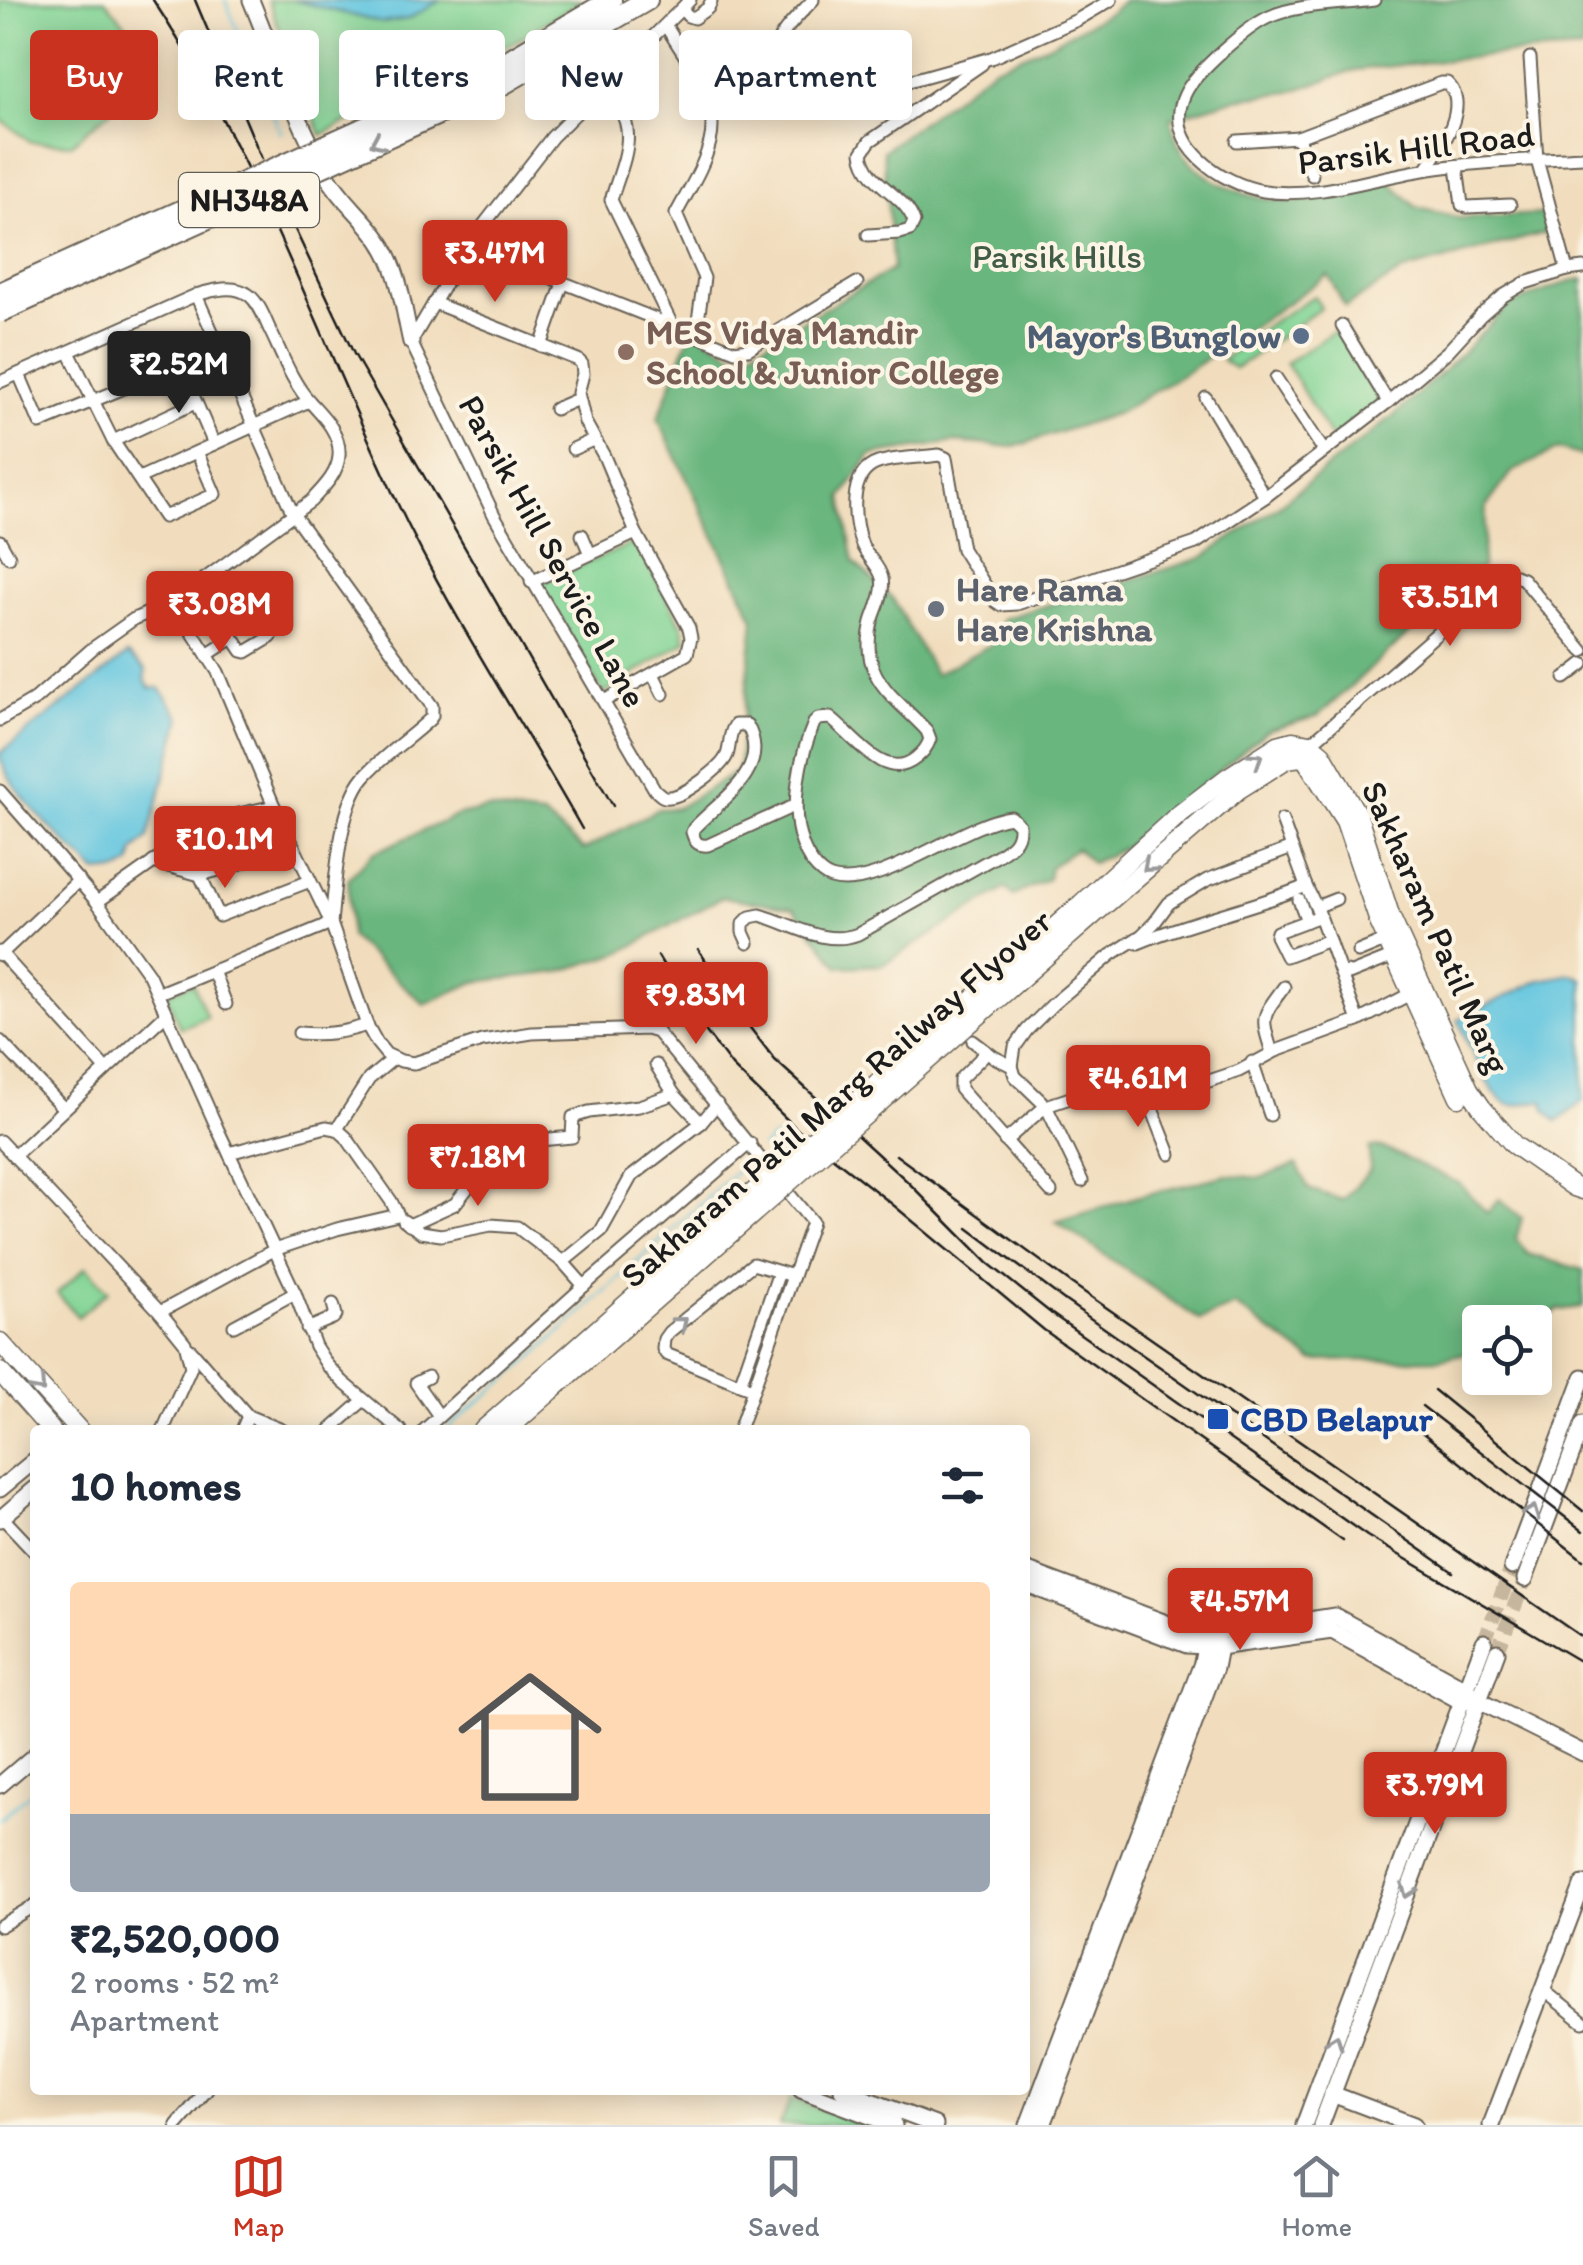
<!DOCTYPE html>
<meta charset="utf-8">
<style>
body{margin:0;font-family:Itim,sans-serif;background:#f2f2f3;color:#1f2937;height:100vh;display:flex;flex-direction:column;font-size:38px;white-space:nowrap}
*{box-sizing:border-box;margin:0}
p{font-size:32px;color:#747a83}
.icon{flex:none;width:55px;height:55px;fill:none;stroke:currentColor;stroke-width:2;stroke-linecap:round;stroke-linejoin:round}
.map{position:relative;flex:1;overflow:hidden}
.sheet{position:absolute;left:30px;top:1425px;width:1000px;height:670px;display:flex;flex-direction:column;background:#fff;border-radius:10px;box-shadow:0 5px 25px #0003}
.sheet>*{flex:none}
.guide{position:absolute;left:30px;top:30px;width:1000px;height:90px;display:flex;gap:20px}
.tools{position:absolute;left:1462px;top:1305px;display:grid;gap:20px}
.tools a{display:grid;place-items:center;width:90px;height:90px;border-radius:10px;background:#fff;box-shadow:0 5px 25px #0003;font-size:50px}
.price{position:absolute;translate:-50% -85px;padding:0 22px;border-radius:10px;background:#c8321e;color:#fff;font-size:32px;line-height:65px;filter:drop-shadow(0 2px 5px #0008)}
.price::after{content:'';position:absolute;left:50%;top:60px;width:30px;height:22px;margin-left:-15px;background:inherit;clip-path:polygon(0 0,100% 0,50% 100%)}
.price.on{background:#222;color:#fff}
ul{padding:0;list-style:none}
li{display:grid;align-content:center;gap:20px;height:530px;padding:0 40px}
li+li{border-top:2px solid #e0e1e3}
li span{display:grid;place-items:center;height:310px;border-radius:10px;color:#555}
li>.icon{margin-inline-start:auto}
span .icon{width:180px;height:180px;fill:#fffc;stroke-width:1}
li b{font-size:42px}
h2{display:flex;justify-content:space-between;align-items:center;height:120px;padding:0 40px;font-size:42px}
.chip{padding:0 35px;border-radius:10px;background:#fff;box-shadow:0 5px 25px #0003;font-size:35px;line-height:90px}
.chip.on{background:#c8321e;color:#fff}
.dock{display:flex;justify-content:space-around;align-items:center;height:140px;border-top:2px solid #e0e1e3;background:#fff;font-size:28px;color:#747a83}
.dock a{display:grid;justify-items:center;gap:5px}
.dock .on{color:#c8321e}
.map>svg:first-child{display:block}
.green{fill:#82d495;stroke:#4f7858;stroke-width:2.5}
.forest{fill:#69b67e;stroke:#42694d;stroke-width:2.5}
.water{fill:#61c5df;stroke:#3e707e;stroke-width:2.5}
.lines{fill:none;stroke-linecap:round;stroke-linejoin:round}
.stream{stroke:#61c5df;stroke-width:2.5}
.secondary-tunnel{stroke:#c6b69d;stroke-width:15;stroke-dasharray:15 8;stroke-linecap:butt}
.street-casing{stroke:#676054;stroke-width:15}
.secondary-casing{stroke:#676054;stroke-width:19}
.primary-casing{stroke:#676054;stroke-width:21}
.highway-casing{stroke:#676054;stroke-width:24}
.street{stroke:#fff;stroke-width:11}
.secondary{stroke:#fff;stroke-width:15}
.primary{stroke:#fff;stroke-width:18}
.highway{stroke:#fff;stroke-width:20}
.rail{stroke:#1c1c1c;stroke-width:2.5}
.primary-bridge-casing{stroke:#676054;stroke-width:21;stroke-linecap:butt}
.highway-bridge-casing{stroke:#676054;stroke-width:24;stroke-linecap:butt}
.primary-bridge{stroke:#fff;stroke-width:18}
.highway-bridge{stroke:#fff;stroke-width:20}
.oneway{stroke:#999}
.service-dot{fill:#5c6f8a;stroke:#fcf5e5;stroke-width:4}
.education-dot{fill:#8d6e63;stroke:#fcf5e5;stroke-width:4}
.worship-dot{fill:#6b7280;stroke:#fcf5e5;stroke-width:4}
.transit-dot{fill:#1a4fb4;stroke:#fcf5e5;stroke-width:4}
.labels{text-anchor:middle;stroke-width:8;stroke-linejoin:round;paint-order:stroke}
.shield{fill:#fcf5e5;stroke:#5f5d58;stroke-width:2.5}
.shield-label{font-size:32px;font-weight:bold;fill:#1c1c1c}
.street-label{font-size:35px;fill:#1c1c1c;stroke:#fcf5e5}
.park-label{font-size:35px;fill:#405c46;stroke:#fcf5e5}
.education-label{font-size:35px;font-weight:bold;fill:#785e54;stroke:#fcf5e5;text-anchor:start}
.service-label{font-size:35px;font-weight:bold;fill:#4e5e75;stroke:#fcf5e5;text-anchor:end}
.worship-label{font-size:35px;font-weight:bold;fill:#5b616d;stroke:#fcf5e5;text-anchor:start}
.transit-label{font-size:35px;font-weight:bold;fill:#164399;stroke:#fcf5e5;text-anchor:start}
</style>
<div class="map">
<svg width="1583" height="2125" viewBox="0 0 1583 2125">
<rect width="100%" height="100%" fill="#fcf5e5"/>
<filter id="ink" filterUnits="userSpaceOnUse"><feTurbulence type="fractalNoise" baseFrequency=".01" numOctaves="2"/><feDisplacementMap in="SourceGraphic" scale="20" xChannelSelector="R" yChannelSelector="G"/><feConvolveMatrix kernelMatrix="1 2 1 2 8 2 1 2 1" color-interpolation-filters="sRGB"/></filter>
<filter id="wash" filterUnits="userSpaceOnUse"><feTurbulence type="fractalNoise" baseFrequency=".0048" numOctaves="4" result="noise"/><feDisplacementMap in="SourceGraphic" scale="40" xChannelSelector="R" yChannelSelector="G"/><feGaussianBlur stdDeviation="2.25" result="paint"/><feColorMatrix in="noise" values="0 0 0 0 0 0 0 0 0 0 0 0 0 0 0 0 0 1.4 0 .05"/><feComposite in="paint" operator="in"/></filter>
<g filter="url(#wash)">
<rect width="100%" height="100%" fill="#f1ddbd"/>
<g class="green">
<path d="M0 0H105L136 37 150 77 71 144 31 142 0 119Z"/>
<path d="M268 0H293L383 23 408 19 441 0H582L493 55 429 83 321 135Z"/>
<path d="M1314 296 1321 308 1235 369 1222 360 1264 327Z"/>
<path d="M1342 326 1388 402 1334 443 1286 363Z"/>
<path d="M636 542 683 627 686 641 603 694 540 583Z"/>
<path d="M193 983 207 1017 180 1028 166 994Z"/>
<path d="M86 1267 108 1291 78 1317 57 1293Z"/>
<path d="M791 2098 865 2125H780Z"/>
</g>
<g class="forest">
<path d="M1124 0H1583V50L1506 54 1355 70 1290 92 1234 99 1171 118C1173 125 1174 134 1177 141 1193 181 1257 204 1297 201 1323 199 1362 187 1389 181L1416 207 1459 218 1543 214 1548 232 1403 271 1345 307 1328 275 1187 372 1118 413 1014 447 955 442 871 455 842 497 854 562 893 599 935 674 994 643 1002 619 1202 558 1274 509 1397 413 1456 359 1509 305 1570 281 1583 279V456L1559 449 1512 472 1486 507 1482 567 1318 716 1267 731 1132 844 1092 863 1076 848 1050 867 1048 879 1013 896 1006 888 883 965 839 967 794 908 722 897 620 953 559 972 475 982 424 1004 350 937 348 879 373 853 458 815 488 809 543 816 584 850 658 809 677 808 738 771 754 619 658 419 692 329 740 357 893 269 883 151 994 67 1046 46 1112 11Z"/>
<path d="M1381 1147 1459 1183 1487 1213 1499 1199 1522 1218 1516 1239 1528 1254 1583 1270V1307L1557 1310 1535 1330V1322H1480V1350L1440 1359 1313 1361 1235 1306 1200 1320 1056 1222 1139 1196 1227 1175 1260 1178 1297 1164 1309 1189 1343 1200 1370 1170 1369 1148Z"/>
</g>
<g class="water">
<path d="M293 0H441L408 19 382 23Z"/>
<path d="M128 654 146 670 145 680 150 688H160L181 718 148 838 134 851 131 864 119 871 97 873C73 849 0 785 0 753Z"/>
<path d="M1572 974 1583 979V1101L1557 1122 1546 1111 1544 1101C1533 1101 1522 1105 1512 1105 1490 1104 1467 1039 1458 1019L1540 980Z"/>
</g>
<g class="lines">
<g class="stream">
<path d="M225 0 281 133"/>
<path d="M762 1148 775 1136"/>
<path d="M445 1430 534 1356 750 1159"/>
<path d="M0 1819 35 1789"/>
</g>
</g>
</g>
<g filter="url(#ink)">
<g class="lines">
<g class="secondary-tunnel">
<path d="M1484 1642 1512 1567"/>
<path d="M1497 1652 1525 1579"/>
</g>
<g class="street-casing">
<g id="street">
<path d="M690 0 552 137 468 245 411 342 494 515 655 790C660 794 662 798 669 797 683 797 722 768 727 755 731 744 728 735 735 725H747C773 770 720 800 694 828L692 832C695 842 697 846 708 845L796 805"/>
<path d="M813 0C792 23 758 50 778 84 788 101 801 103 819 106L991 58 1077 20 1111 0"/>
<path d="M1374 0C1340 5 1301 3 1269 17 1247 27 1195 72 1185 94 1161 144 1222 184 1264 191 1314 199 1373 178 1423 170 1475 162 1530 160 1583 157"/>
<path d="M682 9 688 16 694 18 708 8 711 2"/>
<path d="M1530 58 1537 160 1567 270"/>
<path d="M604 87C642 127 626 153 611 200L672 325"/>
<path d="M1237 141 1298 137"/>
<path d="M1457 167 1462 205 1467 207 1510 205"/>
<path d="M1312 175 1298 137 1441 83H1447C1471 105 1441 149 1426 169"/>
<path d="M868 235 900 233 910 230 914 222C905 193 867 186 862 153L870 141 982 64"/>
<path d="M468 245 696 335 704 278 676 214C688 191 704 167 710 142 721 99 686 60 666 26"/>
<path d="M196 295 293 514 432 706V716L430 719C409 739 382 756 364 777 339 806 335 885 331 923"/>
<path d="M434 303 578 360 582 364 583 374 578 393 585 422 604 456 636 533 689 628 691 638 687 654 604 701"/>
<path d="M1342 326 1388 402"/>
<path d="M696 335 735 351 748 349 857 283"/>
<path d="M541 346 563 283"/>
<path d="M69 352 113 441 164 517 215 494 197 452"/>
<path d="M19 374 40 423 172 368H179L183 372 214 444"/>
<path d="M1276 378 1324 451"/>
<path d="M0 382 196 295C213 290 234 284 249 295 259 303 264 317 269 328 281 352 292 383 311 403 324 417 341 434 339 456 338 474 322 489 311 501L173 602 134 619 93 648 34 700 0 720"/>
<path d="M1206 398 1265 497"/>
<path d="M555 409 578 399"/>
<path d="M113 441 195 403"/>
<path d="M573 449 593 440"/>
<path d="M139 478 309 401"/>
<path d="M582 535 590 554"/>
<path d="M0 541 9 557"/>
<path d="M531 582 636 533"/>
<path d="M197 584 242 651 246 652 271 637"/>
<path d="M173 602 218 672 274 806 331 923 367 1025 377 1043 386 1054 401 1061 414 1063 482 1041 532 1033 647 1029 657 1032 812 1222 739 1430"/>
<path d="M207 655 233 638"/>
<path d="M653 674 663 694"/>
<path d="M1565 678 1583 664"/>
<path d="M1310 744 1502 577 1513 575 1523 579 1583 651"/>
<path d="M0 791 97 902 149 975 218 1130 295 1293 315 1346 327 1365 343 1382 400 1430"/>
<path d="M1282 820 1292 848"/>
<path d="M153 862 200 875 234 866 291 842"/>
<path d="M200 875 219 916 310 881"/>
<path d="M1299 900 1307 921"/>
<path d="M97 902 205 826 239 814 274 806"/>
<path d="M1316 907 1336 899"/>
<path d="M1320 916 1277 932 1276 936 1286 956 1329 940"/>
<path d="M748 943 743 932V924L750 917 760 915C793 924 824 947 858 934L995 857C1009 848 1020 843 1019 825L1011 817C962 823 876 893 831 878 817 873 806 856 802 843 789 809 800 756 814 723L818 719 830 718C853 735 885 784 916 758 923 752 927 748 930 739L927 731C894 695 858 678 872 622 876 608 885 593 882 578 879 565 867 557 862 545 853 521 847 473 878 463 896 457 919 458 939 455L946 458 962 549 995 601 1001 605 1017 604 1196 543 1265 497 1388 402 1448 351 1481 315 1503 296 1525 283 1567 270 1583 268"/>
<path d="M1138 943C1192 920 1251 909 1306 886"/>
<path d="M0 952 106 1069"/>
<path d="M1358 952 1387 940"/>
<path d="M0 955 79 880"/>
<path d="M213 971 226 1004"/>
<path d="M1347 972 1349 974 1394 956"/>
<path d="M159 993 331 923"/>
<path d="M299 1033C324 1035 343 1033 367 1025"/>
<path d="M0 1041 64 1109"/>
<path d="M973 1041 994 1057 1012 1066 1015 1076 1046 1106 1070 1098 1175 1087 1209 1081 1239 1071 1276 1051 1358 1021 1414 992"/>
<path d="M987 1052 960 1079V1089L1051 1192"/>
<path d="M1272 1052C1260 1016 1262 1017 1284 987"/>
<path d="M1252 1062 1270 1115"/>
<path d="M656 1065 674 1094"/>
<path d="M1012 1066 1015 1047 1027 1030 1053 1004 1111 955 1142 935 1155 922 1169 903 1207 880 1292 848 1306 886 1319 913 1358 1021"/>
<path d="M1145 1091 1170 1154"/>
<path d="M337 1129 369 1079 394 1058"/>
<path d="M0 1141 160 1312 185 1343 191 1367 163 1430"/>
<path d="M1005 1141 1046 1106 1082 1181"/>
<path d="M14 1156 167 1013"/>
<path d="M404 1221 421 1232 441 1235 491 1225 517 1227 563 1262 584 1286"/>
<path d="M409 1225 455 1204 487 1163 518 1142 572 1137 573 1117 589 1112 639 1106 674 1094 701 1123"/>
<path d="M563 1262 601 1231 631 1177 701 1123 717 1104"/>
<path d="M160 1312 274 1250 337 1229 398 1215 391 1201 346 1137 337 1129 326 1127 229 1153"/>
<path d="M234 1326 295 1293"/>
<path d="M307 1329 333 1318 336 1315 333 1304"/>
<path d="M191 1350 248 1416 282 1430"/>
<path d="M428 1377 416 1383 439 1416"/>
<path d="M740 1384 779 1272"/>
<path d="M752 1389 666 1354 663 1349 664 1339 669 1332 753 1264 793 1276"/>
<path d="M242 1430 248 1416"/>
<path d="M330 1430 364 1400"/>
<path d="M424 1430 584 1286 750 1143"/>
<path d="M2 1517 35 1552"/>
<path d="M0 1926 35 1905"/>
<path d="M1542 1989 1583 2022"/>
<path d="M177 2125 207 2090"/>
</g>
</g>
<g class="secondary-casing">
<g id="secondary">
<path d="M251 0C275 59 296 120 327 175 341 200 365 218 380 241 400 270 403 308 411 342"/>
<path d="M0 1489 35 1460"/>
<path d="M0 1519 35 1489"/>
<path d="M1512 1567 1583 1377"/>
<path d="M1025 1570 1190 1632 1236 1631 1335 1616 1467 1689 1479 1701 1583 1753"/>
<path d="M1525 1579 1583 1424"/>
<path d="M1025 1584 1187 1645 1219 1647 1332 1631 1462 1702 1470 1701"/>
<path d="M0 1785 35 1755"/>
<path d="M801 2090 894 2125"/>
<path d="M842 2090 935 2125"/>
<path d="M1332 2094 1414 2125"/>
<path d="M1028 2125 1202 1663 1205 1647 1212 1633"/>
<path d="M1043 2125 1215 1668 1219 1647 1212 1633"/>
<path d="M1304 2125 1484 1642"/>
<path d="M1321 2125 1497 1652"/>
<path d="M1491 2125 1583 1884"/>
</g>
</g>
<g class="primary-casing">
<g id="primary">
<path d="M1081 904 1177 816 1228 777 1278 745 1293 741 1310 744 1322 754 1358 816 1391 918 1469 1089 1482 1108 1514 1145 1574 1187 1583 1190"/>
<path d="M1092 916 1238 790 1287 759 1300 757 1306 760 1345 821 1379 922 1459 1097"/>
<path d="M0 1342 79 1430"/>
<path d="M0 1372 51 1430"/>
<path d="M483 1430 541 1379"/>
<path d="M507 1430 551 1391"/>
</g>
</g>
<g class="highway-casing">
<g id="highway">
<path d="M490 71 611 0"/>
<path d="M498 87 647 0"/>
</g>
</g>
<use href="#street" class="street"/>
<use href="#secondary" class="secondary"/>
<use href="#primary" class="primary"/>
<use href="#highway" class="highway"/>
<g class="rail">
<path d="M153 0C255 155 317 331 395 498 449 613 520 719 582 829"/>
<path d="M195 0 262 159"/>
<path d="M265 166 354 354 613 806"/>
<path d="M698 949 751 1029 775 1060 908 1182 988 1263 1052 1314 1367 1536 1583 1663"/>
<path d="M658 956 691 1012 732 1066 799 1131 892 1204 1044 1330 1343 1541"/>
<path d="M896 1155 1071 1283 1583 1638"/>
<path d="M968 1228 1067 1302 1453 1572"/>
<path d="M1434 1390 1583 1511"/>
<path d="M1422 1406 1583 1531"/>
<path d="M1409 1422 1583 1560"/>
</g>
<g class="primary-bridge-casing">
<g id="primary-bridge">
<path d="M541 1379 1081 904"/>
<path d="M551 1391 1092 916"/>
</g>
</g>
<g class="highway-bridge-casing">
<g id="highway-bridge">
<path d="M0 293 490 71"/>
<path d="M0 312 498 87"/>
</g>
</g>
<use href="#primary-bridge" class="primary-bridge"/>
<use href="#highway-bridge" class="highway-bridge"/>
</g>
<defs><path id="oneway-chevron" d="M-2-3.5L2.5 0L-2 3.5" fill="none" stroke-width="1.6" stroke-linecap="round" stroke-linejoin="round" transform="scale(2.5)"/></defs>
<g class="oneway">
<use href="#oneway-chevron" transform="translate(377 142) rotate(156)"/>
<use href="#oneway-chevron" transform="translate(1256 759) rotate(-33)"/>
<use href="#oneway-chevron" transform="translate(1149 866) rotate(139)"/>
<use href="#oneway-chevron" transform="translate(681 1323) rotate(-39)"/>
<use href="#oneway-chevron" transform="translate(39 1386) rotate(48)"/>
<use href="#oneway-chevron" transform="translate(1532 1512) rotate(-69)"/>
<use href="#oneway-chevron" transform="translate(1408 1891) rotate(110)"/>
<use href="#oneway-chevron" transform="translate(1335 2041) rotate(-70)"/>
</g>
</g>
<circle class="service-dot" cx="1301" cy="336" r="10"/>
<circle class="education-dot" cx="626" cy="352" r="10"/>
<circle class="worship-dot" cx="936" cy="609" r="10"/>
<rect class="transit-dot" x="1206" y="1407" width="24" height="24" rx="5"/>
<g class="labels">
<rect class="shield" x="179" y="173" width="140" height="54" rx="8"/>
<g class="shield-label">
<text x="249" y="211">NH348A</text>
</g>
<g class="street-label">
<text transform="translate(1416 148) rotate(-7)" y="12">Parsik Hill Road</text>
<text transform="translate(553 551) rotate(61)" y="12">Parsik Hill Service Lane</text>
<text transform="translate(1436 927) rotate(66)" y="12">Sakharam Patil Marg</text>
<text transform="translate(836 1098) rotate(-41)" y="12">Sakharam Patil Marg Railway Flyover</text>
</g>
<g class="park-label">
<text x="1057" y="268">Parsik Hills</text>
</g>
<g class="education-label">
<text x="646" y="344">MES Vidya Mandir<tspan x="646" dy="40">School &amp; Junior College</tspan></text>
</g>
<g class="service-label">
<text x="1281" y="348">Mayor's Bunglow</text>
</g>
<g class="worship-label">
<text x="956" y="601">Hare Rama<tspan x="956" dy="40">Hare Krishna</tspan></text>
</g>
<g class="transit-label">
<text x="1240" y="1431">CBD Belapur</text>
</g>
</g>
</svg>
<div class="tools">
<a><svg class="icon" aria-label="locate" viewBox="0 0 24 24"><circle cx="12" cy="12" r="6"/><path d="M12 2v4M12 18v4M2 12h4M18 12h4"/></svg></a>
</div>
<b class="price" style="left:495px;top:305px">₹3.47M</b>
<b class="price on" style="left:179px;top:416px">₹2.52M</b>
<b class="price" style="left:1450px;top:649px">₹3.51M</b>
<b class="price" style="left:220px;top:656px">₹3.08M</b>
<b class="price" style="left:225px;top:891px">₹10.1M</b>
<b class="price" style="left:696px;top:1047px">₹9.83M</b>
<b class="price" style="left:1138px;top:1130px">₹4.61M</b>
<b class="price" style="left:478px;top:1209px">₹7.18M</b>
<b class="price" style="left:1240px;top:1653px">₹4.57M</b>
<b class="price" style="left:1435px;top:1837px">₹3.79M</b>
<div class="guide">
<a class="chip on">Buy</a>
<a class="chip">Rent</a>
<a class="chip">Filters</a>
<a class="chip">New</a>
<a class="chip">Apartment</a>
</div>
<section class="sheet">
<h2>10 homes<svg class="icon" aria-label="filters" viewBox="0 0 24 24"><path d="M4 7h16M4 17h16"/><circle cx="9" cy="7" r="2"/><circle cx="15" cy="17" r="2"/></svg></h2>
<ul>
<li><span style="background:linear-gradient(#ffd9b3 75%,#9aa5b1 0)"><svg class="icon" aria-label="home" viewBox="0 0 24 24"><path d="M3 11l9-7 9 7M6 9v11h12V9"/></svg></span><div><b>₹2,520,000</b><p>2 rooms · 52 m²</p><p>Apartment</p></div></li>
</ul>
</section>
</div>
<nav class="dock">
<a class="on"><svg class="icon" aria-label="map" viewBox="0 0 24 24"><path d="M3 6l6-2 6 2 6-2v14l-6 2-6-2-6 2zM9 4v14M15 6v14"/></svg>Map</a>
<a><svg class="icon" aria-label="saved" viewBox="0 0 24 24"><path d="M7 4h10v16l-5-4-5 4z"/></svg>Saved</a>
<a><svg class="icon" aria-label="home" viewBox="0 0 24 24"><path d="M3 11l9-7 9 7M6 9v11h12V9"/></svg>Home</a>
</nav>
